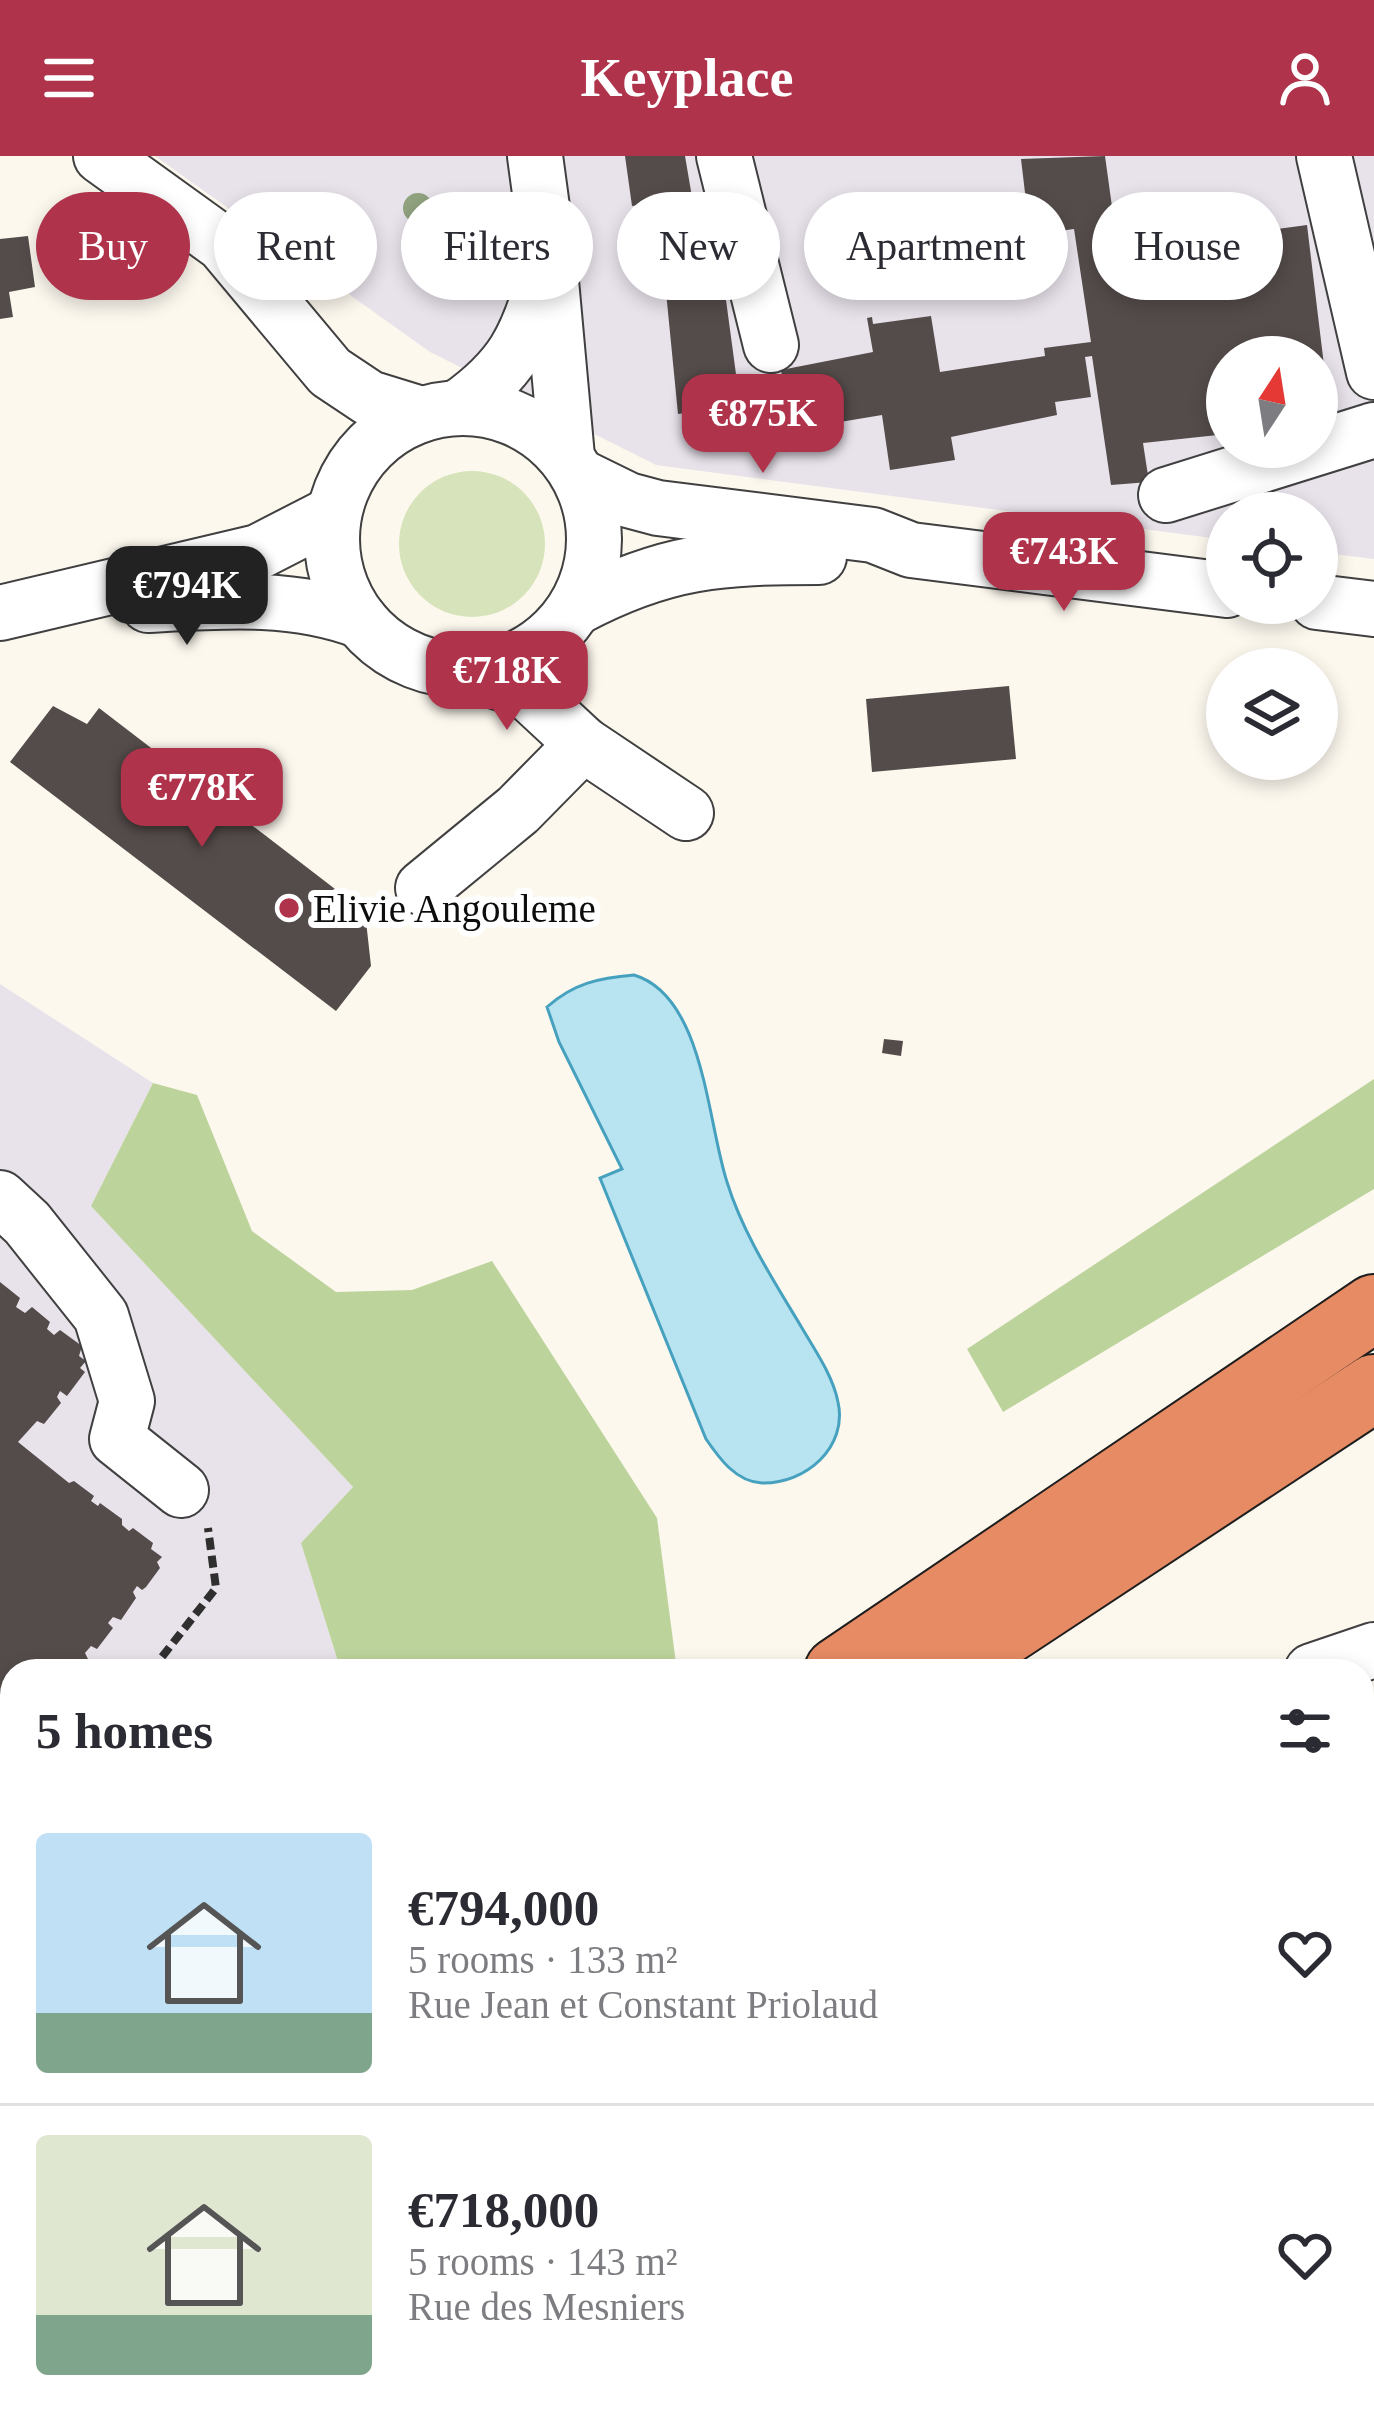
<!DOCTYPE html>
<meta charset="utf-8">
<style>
body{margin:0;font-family:"Times New Roman",serif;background:#f7f7f7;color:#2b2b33;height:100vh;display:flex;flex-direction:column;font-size:45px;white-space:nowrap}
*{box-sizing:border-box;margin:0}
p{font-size:39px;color:#7c7c81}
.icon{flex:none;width:66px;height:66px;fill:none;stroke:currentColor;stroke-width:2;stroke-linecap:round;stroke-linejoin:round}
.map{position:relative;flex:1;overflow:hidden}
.sheet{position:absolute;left:0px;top:1503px;width:1374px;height:771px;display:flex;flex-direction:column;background:#fff;border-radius:36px 36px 0 0;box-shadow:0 6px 18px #0003}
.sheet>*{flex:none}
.hud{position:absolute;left:36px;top:36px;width:1302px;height:108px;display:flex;gap:24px}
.needle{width:78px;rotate:12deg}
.buttons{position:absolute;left:1206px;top:180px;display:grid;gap:24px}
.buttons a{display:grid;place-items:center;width:132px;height:132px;border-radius:50%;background:#fff;box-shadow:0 6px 18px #0003;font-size:60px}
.price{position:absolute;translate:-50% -102px;padding:0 27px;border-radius:24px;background:#af334b;color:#fff;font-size:39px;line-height:78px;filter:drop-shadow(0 3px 6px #0008)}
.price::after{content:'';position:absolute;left:50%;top:72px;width:36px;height:27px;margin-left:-18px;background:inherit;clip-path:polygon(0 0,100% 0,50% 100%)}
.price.current{background:#222;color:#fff}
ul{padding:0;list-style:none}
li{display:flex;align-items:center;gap:36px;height:300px;padding:0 36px}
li+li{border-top:3px solid #e1e1e2}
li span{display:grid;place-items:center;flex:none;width:336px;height:240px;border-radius:12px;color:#555}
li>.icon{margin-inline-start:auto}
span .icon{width:144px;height:144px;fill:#fffc;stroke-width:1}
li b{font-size:51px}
h2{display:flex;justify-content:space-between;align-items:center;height:144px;padding:0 36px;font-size:51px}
.pill{padding:0 42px;border-radius:54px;background:#fff;box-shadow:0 6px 18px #0003;font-size:42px;line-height:108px}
.pill.current{background:#af334b;color:#fff}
header{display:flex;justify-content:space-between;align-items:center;height:156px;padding:0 36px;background:#af334b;color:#fff;font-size:54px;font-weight:700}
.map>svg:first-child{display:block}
.industrial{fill:#e8e2eb;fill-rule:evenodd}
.green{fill:#d7e4bb}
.forest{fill:#bdd39c}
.water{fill:#b8e3f0;stroke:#46a1bf;stroke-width:3}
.building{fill:#544c4a}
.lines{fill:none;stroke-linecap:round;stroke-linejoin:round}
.minor-casing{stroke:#404040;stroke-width:58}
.highway-casing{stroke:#1e1e1e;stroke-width:70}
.path{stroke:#2f2f2f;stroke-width:8;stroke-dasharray:12 6;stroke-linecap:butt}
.minor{stroke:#fff;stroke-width:54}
.highway{stroke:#e68b64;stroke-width:66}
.tree{fill:#91a37f}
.poi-dot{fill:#af334b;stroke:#fff;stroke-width:4.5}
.labels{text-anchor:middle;stroke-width:12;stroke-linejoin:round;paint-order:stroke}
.poi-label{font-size:39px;fill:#0d0d0d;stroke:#fff;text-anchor:start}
</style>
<header><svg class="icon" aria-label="menu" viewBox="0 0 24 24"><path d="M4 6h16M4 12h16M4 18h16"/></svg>Keyplace<svg class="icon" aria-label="person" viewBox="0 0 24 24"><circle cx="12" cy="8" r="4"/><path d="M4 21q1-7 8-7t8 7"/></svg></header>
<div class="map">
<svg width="1374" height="2272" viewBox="0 0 1374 2272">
<rect width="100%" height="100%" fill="#fdf8ee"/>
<g class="industrial">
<path d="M155 0H1374V403L1317 396V357H1227V384L656 309 430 196ZM1227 201H1317V291H1227Z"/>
<path d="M0 828 153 927 91 1050 353 1331 301 1387 341 1515H12V1748L0 1759Z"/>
<path d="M1374 1586V2272H279L283 2262H1362V1590Z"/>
</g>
<g class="green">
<circle cx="472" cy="388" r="73"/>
<path d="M1374 1759V2029L1362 2015V1760Z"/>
</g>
<g class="forest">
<path d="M1374 923V1033L1003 1256 967 1193Z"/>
<path d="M153 927 197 939 252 1075 336 1136 412 1134 492 1105 657 1362 677 1515H341L301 1387 353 1331 91 1050Z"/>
</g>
<path class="water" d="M634 819C704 840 707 965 727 1026 743 1078 774 1125 802 1172 815 1194 833 1220 838 1246 848 1291 806 1328 762 1327 736 1326 719 1302 706 1283L600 1022 622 1013 559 886 547 851C574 827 599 822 634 819Z"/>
<g class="building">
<path d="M625 0H685L692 41H687L689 59 714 55 738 233 783 228 781 214 873 196 867 162 872 161 873 168 931 160 940 216 1045 200 1044 192 1091 186 1074 73 1030 79 1021 3 1105 0 1118 94 1307 69 1331 267 1317 269V201H1227V278L1143 287 1149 326 1111 329 1092 200 1085 201 1091 241 1055 246 1057 259 951 281 955 304 890 314 882 259 792 274 787 247 736 256 735 250 678 258 661 85 664 84 656 47 632 50Z"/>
<path d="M311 70 342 92 345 88 365 102 349 124 299 88Z"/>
<path d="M28 80 35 131 9 136 13 161 0 163V83Z"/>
<path d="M1009 530 1016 603 872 616 866 543Z"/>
<path d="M53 550 87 568 99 552 365 756 371 810 336 855 10 606Z"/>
<path d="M884 883 903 885 901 900 882 897Z"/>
<path d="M0 1126 20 1142 16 1151 25 1157 32 1151 50 1166 47 1173 54 1179 60 1174 82 1190 79 1200 86 1205 80 1212 85 1216 67 1240 60 1235 57 1241 61 1247 44 1268 37 1265 18 1286 69 1327 74 1325 94 1340 91 1345 98 1350 100 1347 122 1363V1369L129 1375 133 1372 153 1387 151 1393 162 1401 157 1406 160 1412 146 1431 142 1434 137 1430 133 1436 136 1442 121 1464 113 1461 108 1467 113 1472 97 1493 91 1490 85 1497 88 1503 78 1515H12V1589L0 1603Z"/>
<path d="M950 2262H1065L1050 2272H935Z"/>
</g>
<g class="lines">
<g class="minor-casing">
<g id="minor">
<path d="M101 0 223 88 330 216 369 242 421 258"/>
<path d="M535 0 549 103 567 301"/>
<path d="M724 0 771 189"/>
<path d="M1324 0 1374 216"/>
<path d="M459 251C511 214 527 184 544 123"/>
<circle cx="463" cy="383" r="131"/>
<path d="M579 320 628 344 658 352 873 379 911 394 1227 434"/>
<path d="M1166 339 1374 274"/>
<path d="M1317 446 1374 453"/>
<path d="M148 449C221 445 292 439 361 465"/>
<path d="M577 451C666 404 721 401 819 401"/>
<path d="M0 457 258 396 334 357"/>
<path d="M464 515 526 535 583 588 686 657"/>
<path d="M423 732 518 654 583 588"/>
<path d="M0 1042 27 1067 101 1160 127 1245 117 1283 181 1334"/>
<path d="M1312 1515 1374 1494"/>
<path d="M1362 1674 1374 1673"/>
<path d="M840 2272V2262"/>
<path d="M1214 2272 1219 2262"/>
</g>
</g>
<g class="highway-casing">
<g id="highway">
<path d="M838 1515 1374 1152"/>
<path d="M945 1515 1374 1232"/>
<path d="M0 2080 12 2071"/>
<path d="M0 2157 12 2150"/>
<path d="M145 2272 148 2262"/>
</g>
</g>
<g class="path">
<path d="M151 1515 216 1432 208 1372"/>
<path d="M0 1686 12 1674"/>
</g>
<use href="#minor" class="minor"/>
<use href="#highway" class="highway"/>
</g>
<circle class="tree" cx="418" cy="52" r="15"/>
<circle class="poi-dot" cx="289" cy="752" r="12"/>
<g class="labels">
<g class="poi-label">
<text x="313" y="766">Elivie Angouleme</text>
</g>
</g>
</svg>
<div class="buttons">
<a><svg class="needle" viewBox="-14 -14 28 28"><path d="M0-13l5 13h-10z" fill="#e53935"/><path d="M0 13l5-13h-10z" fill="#7c7c81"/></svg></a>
<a><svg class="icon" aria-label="locate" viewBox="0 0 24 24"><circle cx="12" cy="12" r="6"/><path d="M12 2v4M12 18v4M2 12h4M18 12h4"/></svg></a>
<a><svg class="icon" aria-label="layers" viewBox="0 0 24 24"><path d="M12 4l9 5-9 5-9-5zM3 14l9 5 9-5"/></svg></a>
</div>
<b class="price" style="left:763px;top:320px">€875K</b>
<b class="price" style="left:1064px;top:458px">€743K</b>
<b class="price current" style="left:187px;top:492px">€794K</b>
<b class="price" style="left:507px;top:577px">€718K</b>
<b class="price" style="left:202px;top:694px">€778K</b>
<div class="hud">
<a class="pill current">Buy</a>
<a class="pill">Rent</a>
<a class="pill">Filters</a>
<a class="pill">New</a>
<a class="pill">Apartment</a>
<a class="pill">House</a>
</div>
<section class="sheet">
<h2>5 homes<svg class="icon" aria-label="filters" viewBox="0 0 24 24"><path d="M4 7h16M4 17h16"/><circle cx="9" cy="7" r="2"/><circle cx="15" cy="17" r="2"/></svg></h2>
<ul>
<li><span style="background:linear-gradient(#bfe0f5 75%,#7fa58c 0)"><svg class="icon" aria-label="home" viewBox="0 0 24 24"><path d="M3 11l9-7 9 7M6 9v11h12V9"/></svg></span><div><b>€794,000</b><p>5 rooms · 133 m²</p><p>Rue Jean et Constant Priolaud</p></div><svg class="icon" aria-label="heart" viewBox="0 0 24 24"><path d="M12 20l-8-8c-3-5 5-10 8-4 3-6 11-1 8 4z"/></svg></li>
<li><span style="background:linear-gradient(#dfe7d0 75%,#7fa58c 0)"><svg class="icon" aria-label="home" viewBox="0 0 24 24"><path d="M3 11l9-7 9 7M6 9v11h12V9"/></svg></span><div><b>€718,000</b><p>5 rooms · 143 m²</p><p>Rue des Mesniers</p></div><svg class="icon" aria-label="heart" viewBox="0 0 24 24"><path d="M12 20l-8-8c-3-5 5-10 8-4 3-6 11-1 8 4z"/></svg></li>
</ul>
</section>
</div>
